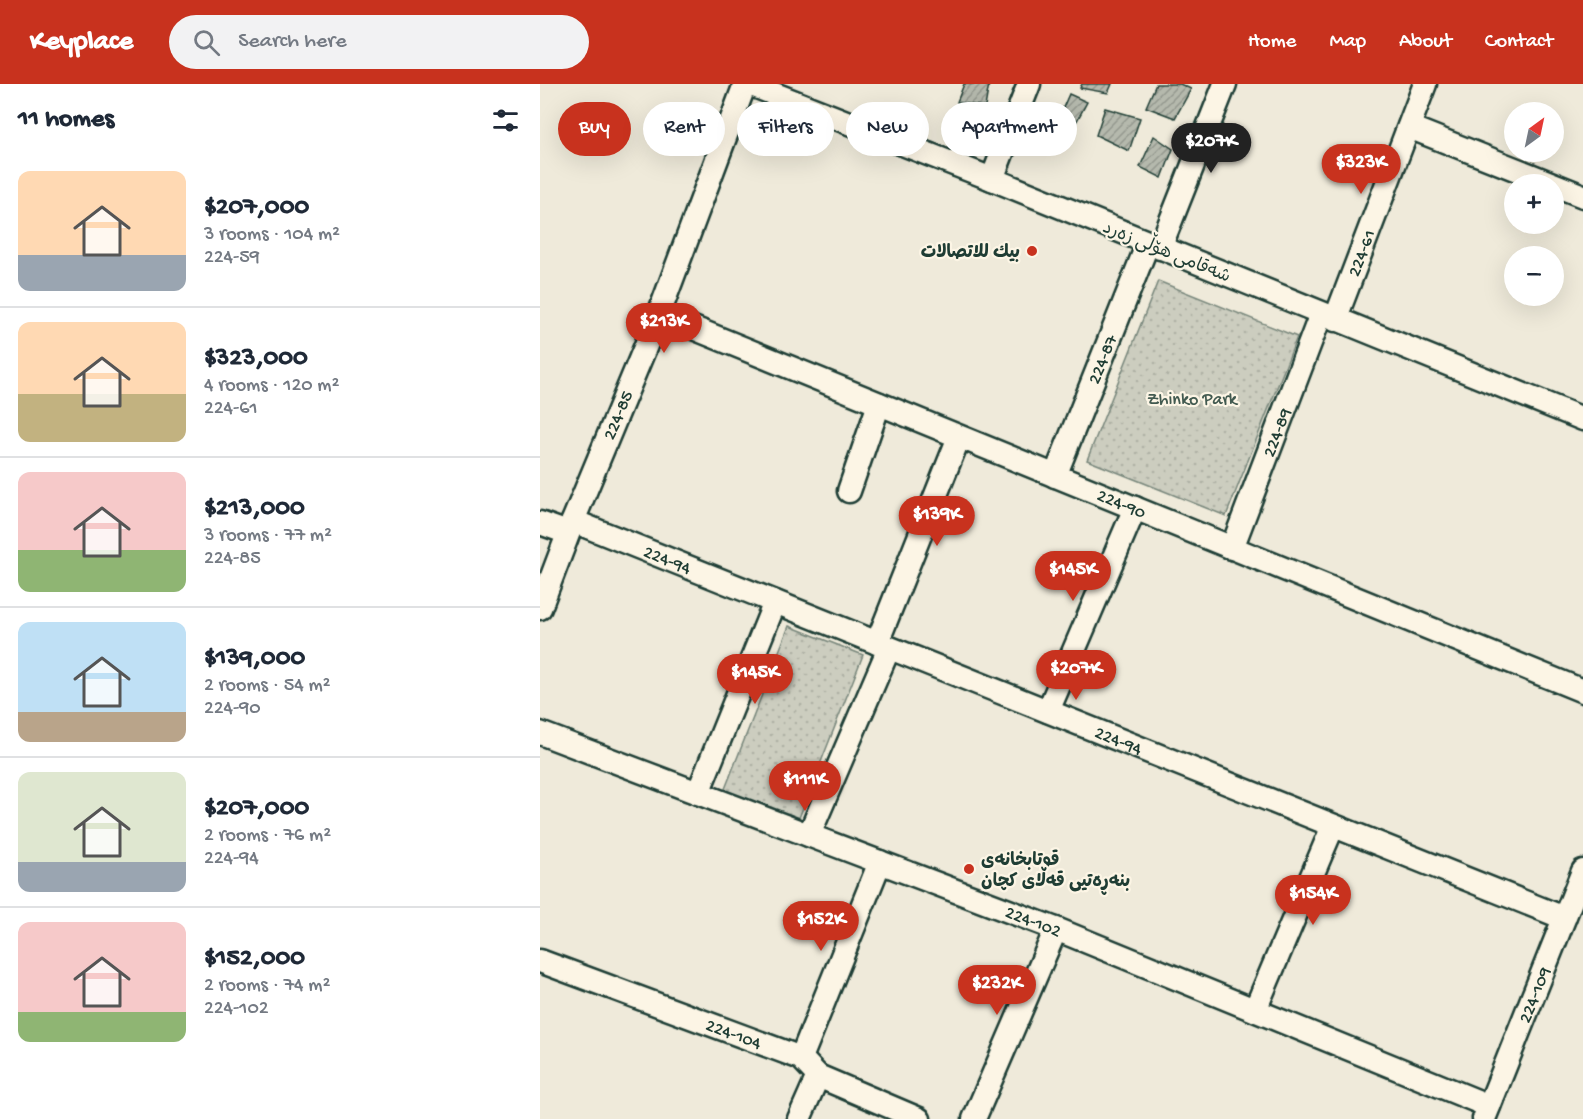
<!DOCTYPE html>
<meta charset="utf-8">
<style>
body{margin:0;font-family:"Gochi Hand","Playpen Sans Arabic",sans-serif;background:#f2f2f3;color:#1f2937;height:100vh;display:flex;flex-direction:column;font-size:22px;white-space:nowrap}
*{box-sizing:border-box;margin:0}
p{font-size:20px;color:#747a83}
.icon{flex:none;width:33px;height:33px;fill:none;stroke:currentColor;stroke-width:2;stroke-linecap:round;stroke-linejoin:round}
.map{position:relative;flex:1;overflow:hidden}
.sheet{display:flex;flex-direction:column;background:#fff;width:540px}
.sheet>*{flex:none}
.banner{position:absolute;left:18px;top:18px;width:570px;height:54px;display:flex;gap:12px}
.needle{width:39px;rotate:33deg}
.tools{position:absolute;left:964px;top:18px;display:grid;gap:12px}
.tools a{display:grid;place-items:center;width:60px;height:60px;border-radius:50%;background:#fff;box-shadow:0 6px 24px #0002;font-size:30px}
.price{position:absolute;translate:-50% -51px;padding:0 14px;border-radius:21px;background:#c8321e;color:#fff;font-size:20px;line-height:39px;filter:drop-shadow(0 2px 3px #0008)}
.price::after{content:'';position:absolute;left:50%;top:36px;width:18px;height:14px;margin-left:-9px;background:inherit;clip-path:polygon(0 0,100% 0,50% 100%)}
.price.selected{background:#222;color:#fff}
ul{padding:0;list-style:none}
li{display:flex;align-items:center;gap:18px;height:150px;padding:0 18px}
li+li{border-top:2px solid #e0e1e3}
li span{display:grid;place-items:center;flex:none;width:168px;height:120px;border-radius:12px;color:#555}
li>.icon{margin-inline-start:auto}
span .icon{width:72px;height:72px;fill:#fffc;stroke-width:1}
li b{font-size:26px}
h2{display:flex;justify-content:space-between;align-items:center;height:72px;padding:0 18px;font-size:26px}
.chip{padding:0 21px;border-radius:27px;background:#fff;box-shadow:0 6px 24px #0002;font-size:21px;line-height:54px}
.chip.selected{background:#c8321e;color:#fff}
header{display:flex;align-items:center;gap:36px;box-sizing:border-box;height:84px;padding:0 30px;background:#c8321e;color:#fff}
header strong{font-size:28px}
nav{display:flex;gap:33px;margin-inline-start:auto;font-size:21px}
.search{width:420px;height:54px;background:#f2f2f3;display:flex;align-items:center;gap:15px;box-sizing:border-box;padding:0 21px;border-radius:33px;color:#747a83;font-size:22px}
main{display:flex;flex:1;min-height:0}
.map>svg:first-child{display:block}
.park{fill:url(#park-dots);stroke:#76857a;stroke-width:1.5}
.building{fill:url(#building-hatch);stroke:#1f3d34;stroke-width:1.5}
.lines{fill:none;stroke-linecap:round;stroke-linejoin:round}
.minor-casing{stroke:#1f3d34;stroke-width:27}
.minor{stroke:#fcf5e5;stroke-width:22}
.poi-dot{fill:#c8321e;stroke:#fcf5e5;stroke-width:2}
.labels{text-anchor:middle;stroke-width:4.5;stroke-linejoin:round;paint-order:stroke}
.poi-label{font-size:18px;font-weight:bold;fill:#1f3d34;stroke:#fcf5e5;text-anchor:end}
.street-label{font-size:18px;fill:#1f3d34;stroke:#fcf5e5}
.park-label{font-size:18px;fill:#425a50;stroke:#fcf5e5}
</style>
<header>
<strong>Keyplace</strong>
<div class="search"><svg class="icon" aria-label="search" viewBox="0 0 24 24"><circle cx="10" cy="10" r="6"/><path d="M15 15l6 6"/></svg>Search here</div>
<nav><a>Home</a><a>Map</a><a>About</a><a>Contact</a></nav>
</header>
<main>
<section class="sheet">
<h2>11 homes<svg class="icon" aria-label="filters" viewBox="0 0 24 24"><path d="M4 7h16M4 17h16"/><circle cx="9" cy="7" r="2"/><circle cx="15" cy="17" r="2"/></svg></h2>
<ul>
<li><span style="background:linear-gradient(#ffd9b3 70%,#9aa5b1 0)"><svg class="icon" aria-label="home" viewBox="0 0 24 24"><path d="M3 11l9-7 9 7M6 9v11h12V9"/></svg></span><div><b>$207,000</b><p>3 rooms · 104 m²</p><p>224-59</p></div></li>
<li><span style="background:linear-gradient(#ffd9b3 60%,#c2b280 0)"><svg class="icon" aria-label="home" viewBox="0 0 24 24"><path d="M3 11l9-7 9 7M6 9v11h12V9"/></svg></span><div><b>$323,000</b><p>4 rooms · 120 m²</p><p>224-61</p></div></li>
<li><span style="background:linear-gradient(#f6c9c9 65%,#8fb573 0)"><svg class="icon" aria-label="home" viewBox="0 0 24 24"><path d="M3 11l9-7 9 7M6 9v11h12V9"/></svg></span><div><b>$213,000</b><p>3 rooms · 77 m²</p><p>224-85</p></div></li>
<li><span style="background:linear-gradient(#bfe0f5 75%,#b9a48a 0)"><svg class="icon" aria-label="home" viewBox="0 0 24 24"><path d="M3 11l9-7 9 7M6 9v11h12V9"/></svg></span><div><b>$139,000</b><p>2 rooms · 54 m²</p><p>224-90</p></div></li>
<li><span style="background:linear-gradient(#dfe7d0 75%,#9aa5b1 0)"><svg class="icon" aria-label="home" viewBox="0 0 24 24"><path d="M3 11l9-7 9 7M6 9v11h12V9"/></svg></span><div><b>$207,000</b><p>2 rooms · 76 m²</p><p>224-94</p></div></li>
<li><span style="background:linear-gradient(#f6c9c9 75%,#8fb573 0)"><svg class="icon" aria-label="home" viewBox="0 0 24 24"><path d="M3 11l9-7 9 7M6 9v11h12V9"/></svg></span><div><b>$152,000</b><p>2 rooms · 74 m²</p><p>224-102</p></div></li>
</ul>
</section>
<div class="map">
<svg width="1043" height="1035" viewBox="0 0 1043 1035">
<defs>
<pattern id="park-dots" width="8" height="8" patternUnits="userSpaceOnUse" patternTransform="scale(1.5)"><rect width="8" height="8" fill="#cccdbf"/><path d="M2 2h.1M6 6h.1" fill="none" stroke="#afb1a5" stroke-width="1.8" stroke-linecap="round"/></pattern>
<pattern id="building-hatch" width="6" height="6" patternUnits="userSpaceOnUse" patternTransform="scale(1.5)"><rect width="6" height="6" fill="#b5b9ad"/><path d="M-1 1l2-2M0 6l6-6M5 7l2-2" fill="none" stroke="#93988e"/></pattern>
</defs>
<rect width="100%" height="100%" fill="#efeada"/>
<filter id="ink" filterUnits="userSpaceOnUse"><feTurbulence type="fractalNoise" baseFrequency=".0167" numOctaves="2"/><feDisplacementMap in="SourceGraphic" scale="12" xChannelSelector="R" yChannelSelector="G"/><feConvolveMatrix kernelMatrix="1 2 1 2 8 2 1 2 1" color-interpolation-filters="sRGB"/></filter>
<g filter="url(#ink)">
<g class="park">
<path d="M618 197 757 253 686 432 547 376Z"/>
<path d="M249 542 323 571 257 739 183 710Z"/>
</g>
<g class="building">
<path d="M424 0H449L445 23 417 18Z"/>
<path d="M542 0H572L568 9 540 4Z"/>
<path d="M616 0H640L651 5 635 34 606 23Z"/>
<path d="M529 10 547 18 526 57 512 49Z"/>
<path d="M565 24 600 34 589 67 556 51Z"/>
<path d="M614 52 633 65 622 94 600 83Z"/>
</g>
<g class="lines">
<g class="minor-casing">
<g id="minor">
<path d="M209 0 452 95 1043 335"/>
<path d="M869 43 1043 112"/>
<path d="M452 95 489 0"/>
<path d="M620 164 685 0"/>
<path id="s1" d="M119 230 1043 607"/>
<path id="s2" d="M795 236 885 0"/>
<path id="s3" d="M515 392 608 159"/>
<path d="M309 407 339 320"/>
<path id="s4" d="M33 437 1024 834"/>
<path d="M0 439 28 449"/>
<path id="s5" d="M692 464 781 230"/>
<path id="s6" d="M0 524 33 437 119 230 205 0"/>
<path d="M337 559 419 353"/>
<path d="M508 627 595 424"/>
<path id="s7" d="M0 649 516 845 949 1022"/>
<path d="M158 709 235 518"/>
<path d="M269 751 349 564"/>
<path id="s8" d="M0 877 261 974 278 992 379 1035"/>
<path d="M715 926 793 742"/>
<path d="M261 974 340 778"/>
<path d="M259 1035 278 992"/>
<path d="M434 1035 516 845"/>
<path id="s9" d="M944 1035 1043 787"/>
</g>
</g>
<use href="#minor" class="minor"/>
</g>
</g>
<g class="poi-dot">
<circle cx="492" cy="167" r="6"/>
<circle cx="429" cy="785" r="6"/>
</g>
<g class="labels">
<g class="poi-label">
<text x="480" y="173">بيك للاتصالات</text>
<text x="441" y="781" text-anchor="start">قوتابخانەی<tspan x="441" dy="21">بنەڕەتیی قەڵای کچان</tspan></text>
</g>
<g class="street-label">
<text transform="translate(627 167) rotate(22)" y="6">شەقامی هۆڵی زەرد</text>
<text dy="6" stroke="none"><textPath href="#s2" startOffset="72">224-61</textPath></text>
<text dy="6" stroke="none"><textPath href="#s3" startOffset="126">224-87</textPath></text>
<text dy="6" stroke="none"><textPath href="#s6" startOffset="208">224-85</textPath></text>
<text dy="6" stroke="none"><textPath href="#s5" startOffset="124">224-89</textPath></text>
<text dy="6" stroke="none"><textPath href="#s1" startOffset="500">224-90</textPath></text>
<text dy="6" stroke="none"><textPath href="#s4" startOffset="102">224-94</textPath></text>
<text dy="6" stroke="none"><textPath href="#s4" startOffset="588">224-94</textPath></text>
<text dy="6" stroke="none"><textPath href="#s7" startOffset="528">224-102</textPath></text>
<text dy="6" stroke="none"><textPath href="#s9" startOffset="134">224-109</textPath></text>
<text dy="6" stroke="none"><textPath href="#s8" startOffset="207">224-104</textPath></text>
</g>
<g class="park-label">
<text x="652" y="320">Zhinko Park</text>
</g>
</g>
</svg>
<div class="tools">
<a><svg class="needle" viewBox="-14 -14 28 28"><path d="M0-13l5 13h-10z" fill="#e53935"/><path d="M0 13l5-13h-10z" fill="#747a83"/></svg></a>
<a>+</a>
<a>−</a>
</div>
<b class="price selected" style="left:671px;top:90px">$207K</b>
<b class="price" style="left:821px;top:111px">$323K</b>
<b class="price" style="left:124px;top:270px">$213K</b>
<b class="price" style="left:397px;top:463px">$139K</b>
<b class="price" style="left:533px;top:518px">$145K</b>
<b class="price" style="left:536px;top:617px">$207K</b>
<b class="price" style="left:215px;top:621px">$145K</b>
<b class="price" style="left:265px;top:728px">$111K</b>
<b class="price" style="left:773px;top:842px">$154K</b>
<b class="price" style="left:281px;top:868px">$152K</b>
<b class="price" style="left:457px;top:932px">$232K</b>
<div class="banner">
<a class="chip selected">Buy</a>
<a class="chip">Rent</a>
<a class="chip">Filters</a>
<a class="chip">New</a>
<a class="chip">Apartment</a>
</div>
</div>
</main>
